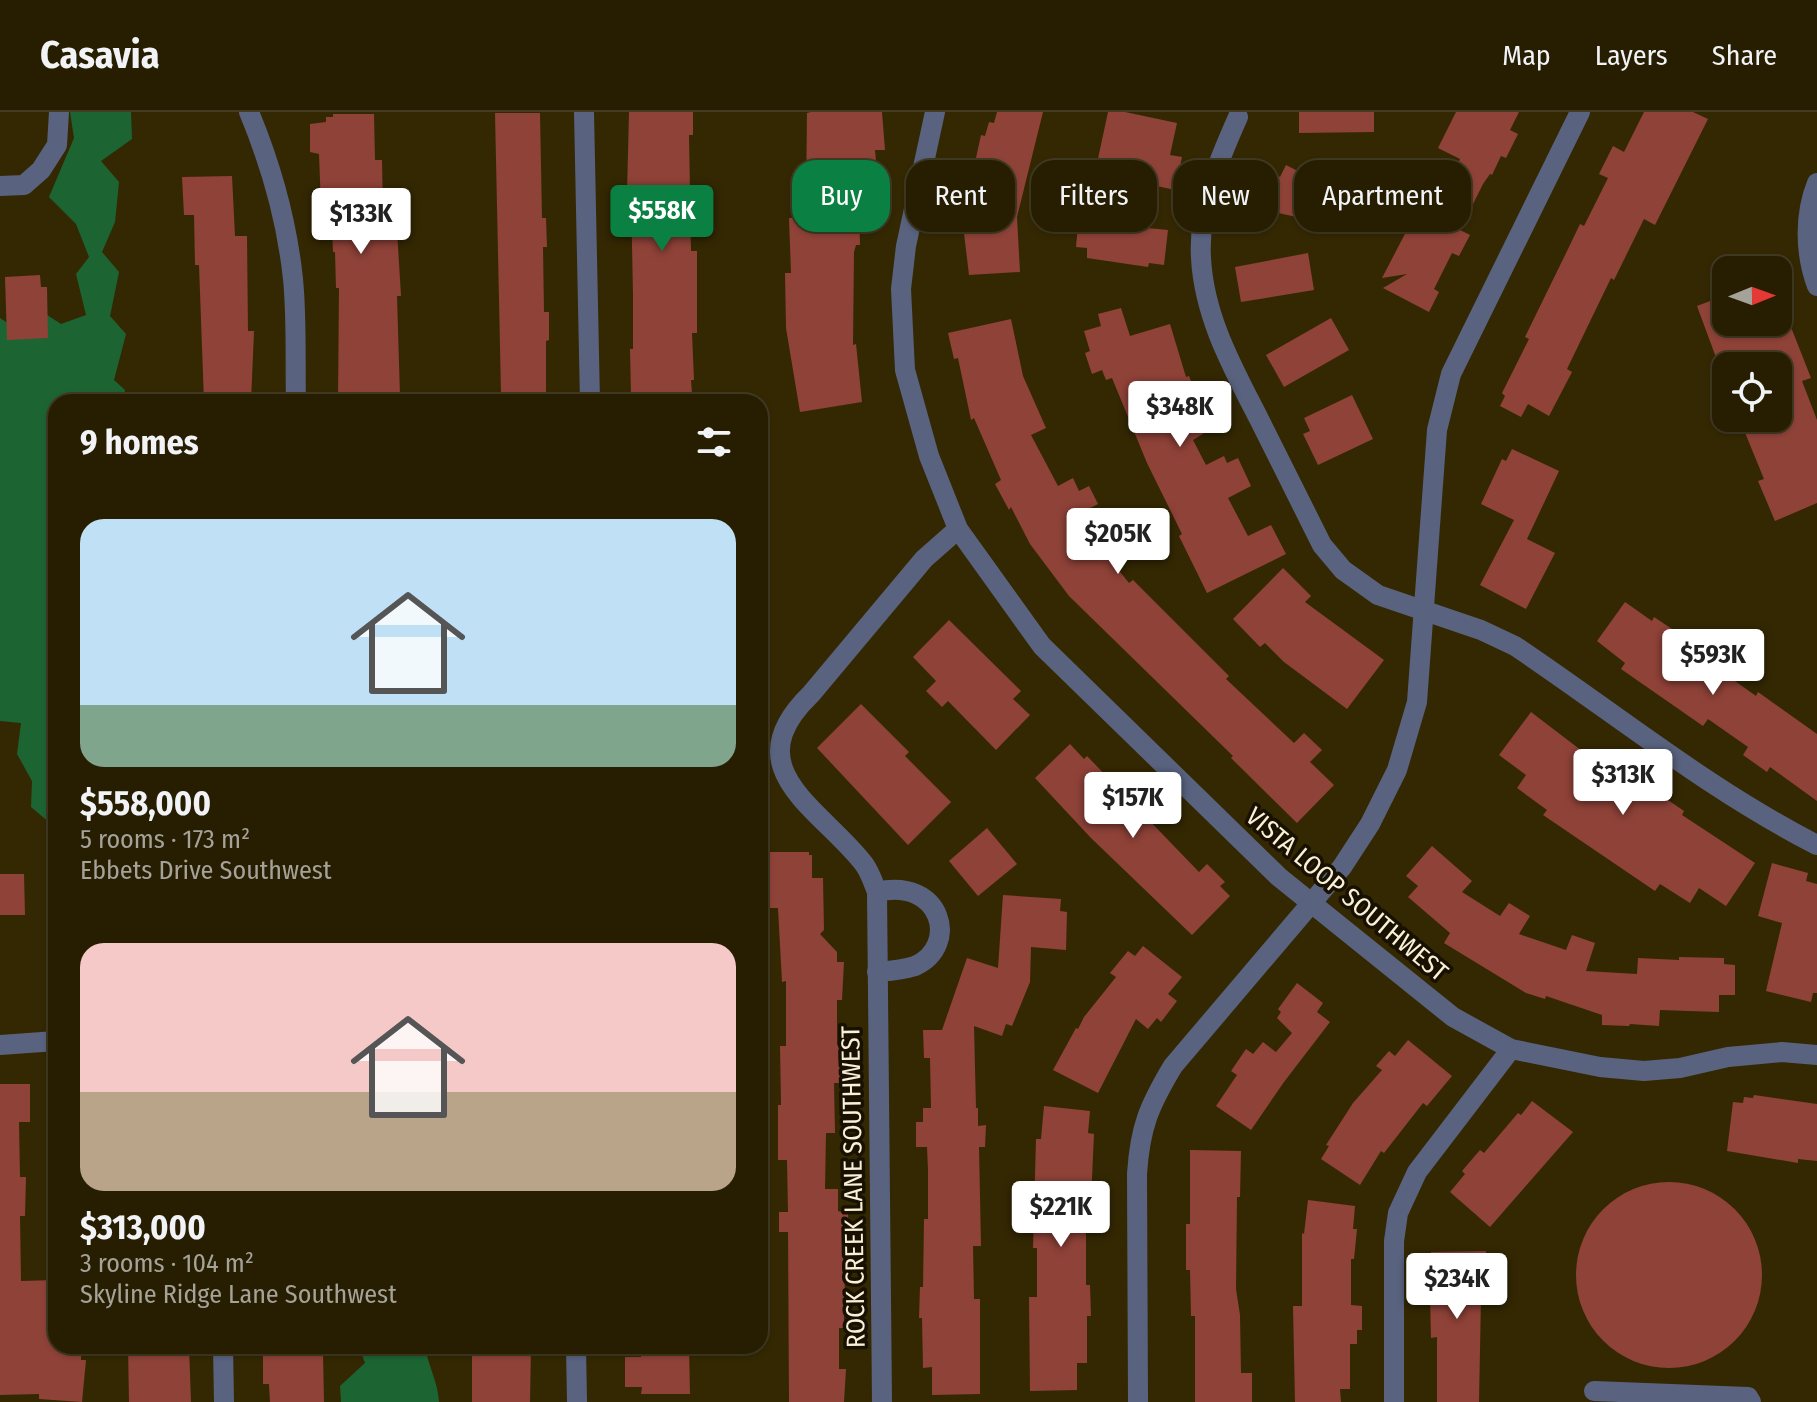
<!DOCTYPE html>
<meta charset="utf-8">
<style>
body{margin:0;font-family:"Fira Sans Condensed",sans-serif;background:#332b11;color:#f1f3f6;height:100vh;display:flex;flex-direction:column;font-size:30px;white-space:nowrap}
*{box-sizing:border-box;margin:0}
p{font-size:26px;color:#a4a299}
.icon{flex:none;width:44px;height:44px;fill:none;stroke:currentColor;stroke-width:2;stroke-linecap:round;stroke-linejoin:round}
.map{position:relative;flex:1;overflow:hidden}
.details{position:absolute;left:48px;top:282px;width:720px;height:960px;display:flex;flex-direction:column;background:#271e02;border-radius:24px;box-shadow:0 2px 6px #0004,0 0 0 2px #433c24}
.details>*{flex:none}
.top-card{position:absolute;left:792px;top:48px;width:760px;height:72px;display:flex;gap:16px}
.needle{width:52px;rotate:89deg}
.tools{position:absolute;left:1712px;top:144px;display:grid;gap:16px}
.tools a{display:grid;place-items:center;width:80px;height:80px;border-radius:16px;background:#271e02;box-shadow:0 2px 6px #0004,0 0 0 2px #433c24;font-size:40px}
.price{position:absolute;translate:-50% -68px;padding:0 18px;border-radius:8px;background:#fff;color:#222;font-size:26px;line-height:52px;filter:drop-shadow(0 2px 4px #0008)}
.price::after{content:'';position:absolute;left:50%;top:48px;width:24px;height:18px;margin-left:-12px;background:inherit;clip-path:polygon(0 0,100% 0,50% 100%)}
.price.current{background:#0b8043;color:#fff}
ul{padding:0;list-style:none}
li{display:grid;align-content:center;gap:16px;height:424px;padding:0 32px}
li span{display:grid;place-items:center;height:248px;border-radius:24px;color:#555}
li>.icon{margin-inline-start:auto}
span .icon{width:144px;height:144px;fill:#fffc;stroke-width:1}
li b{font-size:34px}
h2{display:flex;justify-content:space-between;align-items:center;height:96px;padding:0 32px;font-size:34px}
.chip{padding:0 28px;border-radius:24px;background:#271e02;box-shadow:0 2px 6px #0004,0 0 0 2px #433c24;font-size:28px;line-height:72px}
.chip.current{background:#0b8043;color:#fff}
header{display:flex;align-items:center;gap:48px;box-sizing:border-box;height:112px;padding:0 40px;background:#271e02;border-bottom:2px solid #433c24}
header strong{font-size:38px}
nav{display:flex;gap:44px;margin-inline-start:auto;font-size:28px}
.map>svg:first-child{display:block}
.forest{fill:#1d6433}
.building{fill:#8f4238}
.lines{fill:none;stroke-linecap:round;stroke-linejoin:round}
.minor{stroke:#59637f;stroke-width:20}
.labels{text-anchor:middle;stroke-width:7;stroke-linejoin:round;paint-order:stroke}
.street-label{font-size:26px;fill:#f9f0d7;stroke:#181101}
</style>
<header>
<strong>Casavia</strong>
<nav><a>Map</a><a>Layers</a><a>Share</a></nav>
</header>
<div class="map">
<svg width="1817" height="1290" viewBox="0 0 1817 1290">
<rect width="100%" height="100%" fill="#342803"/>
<g class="forest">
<path d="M70 0H131L132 27 101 49 119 70 115 110 102 140 119 160 110 204 126 222 114 268 125 278 123 290H56V736L50 711 31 695 32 669 17 642 21 611 0 609V206L15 216 41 199 61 212 86 203 76 162 89 145 76 112 49 85 74 26Z"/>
<path d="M359 1234H425C428 1254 438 1270 439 1290H341L340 1274 365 1251Z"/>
</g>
<g class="building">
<path d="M629 0H693V23H689L691 139H697V221H692L694 268H691L692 281 631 283 630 237H633V184L631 81H627Z"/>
<path d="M811 0H882L885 38H875L876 49H871V63H858L860 133H856L854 140 853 233 856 232 862 290 800 300 786 216 785 161H791L789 106H792V89L806 88 807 1Z"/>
<path d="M997 0H1043L1017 105 1020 160 969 163 963 113H967L966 92 981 23 985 24 989 10 994 11Z"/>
<path d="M1108 0H1125L1177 11 1170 43 1182 45 1175 78 1130 68 1126 114 1168 118 1164 153 1149 151 1148 155 1087 146V136L1076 135 1078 113H1083L1085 92 1088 93Z"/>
<path d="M1299 0H1374V20L1299 21Z"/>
<path d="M1456 0H1519L1510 18 1518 22 1506 46 1501 44 1492 63 1490 62 1483 72 1460 118 1470 123 1459 144 1452 141 1434 177 1439 180 1429 200 1383 176 1407 162 1382 166 1407 118 1395 112 1416 70 1443 84 1460 47 1438 36Z"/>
<path d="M1644 0H1693L1708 7 1655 113 1644 107 1614 168 1611 166 1567 257 1572 260 1549 304 1528 292 1521 305 1500 294 1505 284 1502 281 1529 227 1525 225 1568 137 1580 112 1584 114 1608 66 1599 62 1613 34 1624 40Z"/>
<path d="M495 1H540L542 106H546L547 135H543L544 200H549V228L546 229V281H501Z"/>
<path d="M333 2H374L375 48H382L383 101H396L401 184H397L400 284 338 286 339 176H336L335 140H333L331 94H321L319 42 310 40V12L326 10V5H333Z"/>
<path d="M1286 53 1335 78 1320 110 1264 98 1266 94 1259 91 1274 61 1280 65Z"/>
<path d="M232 64 235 124H247L248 219H254L251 290H204L199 153H195L194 103H184L182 65Z"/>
<path d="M1308 141 1314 178 1241 190 1235 155Z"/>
<path d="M40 163 41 175H47L48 226 7 228 5 165Z"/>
<path d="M1726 183V210H1789L1811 266 1802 269 1817 308V391L1775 409 1758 369 1764 367 1739 306H1778V254H1726L1724 267 1697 194Z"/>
<path d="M1121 196 1130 224 1170 212 1186 265 1189 264 1211 317 1193 328 1206 353 1224 344 1227 351 1238 346 1251 374 1228 386 1248 424 1271 413 1286 442 1207 481 1179 424 1182 422 1147 351 1112 266 1106 268 1102 258 1092 262 1085 241 1090 239 1084 219 1101 214 1098 202Z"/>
<path d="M1331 206 1349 238 1284 275 1266 243Z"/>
<path d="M1011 207 1023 264 1046 316 1031 323 1058 374 1073 366 1079 379 1089 374 1098 392 1075 404 1129 471 1133 468 1229 564 1226 567 1294 631 1304 621 1322 638 1310 650 1334 673 1297 711 1231 646 1233 644 1069 484 1030 432 1011 395 1009 398 995 372 1001 368 974 306 971 308 958 246 954 247 948 221Z"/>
<path d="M1352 283 1373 327 1318 353 1303 322 1310 319 1304 306Z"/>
<path d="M1512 337 1559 359 1527 427 1555 441 1526 497 1480 473 1514 408 1481 392 1502 347 1506 349Z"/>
<path d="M1283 456 1311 484 1305 490 1384 548 1347 597 1284 550 1265 531 1260 535 1233 507Z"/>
<path d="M1625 490 1652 509 1654 505 1672 517 1669 522 1756 584 1758 580 1817 622V689L1770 655 1767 660 1743 643 1748 635 1708 607 1703 614 1621 557 1625 551 1597 529Z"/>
<path d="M949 508 1021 579 1013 587 1030 603 996 638 948 589 942 595 926 579 936 569 913 545Z"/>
<path d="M861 592 909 640 905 644 951 690 908 733 817 636Z"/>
<path d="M1531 600 1603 655 1608 647 1684 699 1682 703 1755 751 1726 794 1699 776 1690 791 1660 772 1655 779 1543 703 1547 698 1517 676 1526 663 1499 643Z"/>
<path d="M1070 632 1084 647 1087 644 1199 760 1207 752 1225 770 1220 774 1230 784 1192 823 1091 726 1035 666Z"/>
<path d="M987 716 1017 752 978 784 949 749Z"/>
<path d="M1432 734 1472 769 1462 780 1500 804 1509 791 1530 804 1519 822 1566 838 1572 823 1595 831 1586 859 1637 862 1638 846 1679 848V845L1724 846V852L1735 853V883H1719V900L1660 898 1659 914 1630 912 1629 914 1602 913V903L1546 884 1545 887 1526 881 1444 831 1450 821 1408 785 1418 774 1406 764Z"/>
<path d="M768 740H809V743H812V766H823L824 818 820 822 837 840V850H844L842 888H837V933H844V957H842V971H834L835 1021H826L825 1077H838V1099L848 1102 849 1136 843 1137 846 1201H844V1216H839V1257H846L844 1290H789L788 1120H779V1100H788L787 1048H778V993H781L780 934H786V869L782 870 778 796H763V781L760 778 763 755H768Z"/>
<path d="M1772 751 1808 761 1806 769 1817 772V881H1813L1811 890 1766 879 1782 811 1758 804Z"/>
<path d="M0 762H24L25 803H0Z"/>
<path d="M1003 783 1061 787 1060 799 1067 800 1066 838 1031 835 1030 870 1012 914 1006 912 1002 924 974 914 976 996H978V1014L986 1013 985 1035H979L981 1134H973L974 1187H980V1282L932 1283V1255L923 1256 922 1206H919L920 1175H923L924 1107H928V1058L927 1035H916V1010H923V996H931L930 946H924L923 918H942L967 846 998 856Z"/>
<path d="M1143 834 1182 865 1168 882 1177 889 1161 910 1157 906 1148 917 1136 907 1098 981 1053 958 1076 916 1078 917 1084 905 1116 865 1110 861 1128 839 1135 844Z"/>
<path d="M1297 871 1323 891 1317 900 1330 910 1284 970 1251 1018 1216 994 1237 963 1231 959 1246 937 1253 942 1263 930 1276 940 1292 921 1277 906 1281 900 1278 897Z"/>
<path d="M1408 928 1452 964 1427 994 1423 991 1384 1041 1381 1039 1360 1073 1321 1047 1329 1034 1326 1033 1353 991 1382 958 1376 954 1389 939 1395 944Z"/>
<path d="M0 972H30V1010H19L20 1065H26L25 1104H20L21 1169 56 1168V1234H81V1248H86L82 1290 39 1287V1282L0 1283Z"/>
<path d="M1754 983 1817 992V1049L1798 1047V1051L1727 1039 1733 990 1743 991 1744 985 1753 986Z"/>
<path d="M1532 989 1573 1020 1490 1115 1450 1080 1465 1062 1462 1059 1480 1038 1484 1041 1518 1001 1521 1003Z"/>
<path d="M1044 994 1090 999 1088 1021 1094 1022 1091 1088H1097V1112H1086V1173H1090L1091 1204H1087V1251H1077V1278L1030 1279 1029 1185H1037V1136H1033L1036 1027H1041Z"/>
<path d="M1190 1038 1241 1039 1240 1085H1237L1236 1177 1240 1203 1241 1261H1252V1290H1195V1204H1191L1190 1158H1186V1112H1190Z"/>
<circle cx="1669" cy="1163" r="93"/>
<path d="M1308 1088 1355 1094 1353 1117H1357L1354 1147H1351V1193L1362 1194V1218H1357V1232H1350V1277H1340L1341 1290H1295L1293 1194H1302V1121L1304 1122Z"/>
<path d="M1486 1139 1487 1186H1481L1479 1290H1437V1225L1431 1226 1430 1184H1423L1422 1152H1431V1140Z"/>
<path d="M128 1234H189L191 1290H129Z"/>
<path d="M472 1234H531L530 1290H472Z"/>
<path d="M641 1234H689L690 1282H641L642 1275H625V1245H641Z"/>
<path d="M272 1241H323L324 1290H270L269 1272H263V1244H272Z"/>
</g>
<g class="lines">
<g class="minor">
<path d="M249 0C271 53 287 110 293 167 297 207 295 249 296 290"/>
<path d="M584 0 590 290"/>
<path d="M935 0 906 134 901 177 905 258 929 344 958 417 1042 534 1279 765 1453 905 1511 937 1600 955 1644 959 1680 956 1728 945 1782 940 1817 943"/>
<path d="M1238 5C1218 50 1198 96 1201 146 1204 205 1233 256 1259 307 1280 349 1301 391 1322 433L1343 458 1378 483 1481 518 1515 534C1615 601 1709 678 1817 733"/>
<path d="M1817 71C1804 103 1805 142 1817 174"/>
<path d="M0 74 24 73 41 58 57 33 59 0"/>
<path d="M877 780C942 765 960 834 915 854 903 858 889 859 877 860"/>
<path d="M0 933 56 929"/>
<path d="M223 1234 224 1290"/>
<path d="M576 1234 577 1290"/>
<path d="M1594 1279 1748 1285 1751 1290"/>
<path d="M882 1290 877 780C873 770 870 760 864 752 821 696 733 657 811 582L924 447 958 417"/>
<path d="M1138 1290 1137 1062C1140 1015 1149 994 1173 954L1342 755 1370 712 1397 658 1417 590 1437 318 1451 262 1580 0"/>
<path d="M1394 1290V1129L1398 1101 1417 1060 1511 937"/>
</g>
</g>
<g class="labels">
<g class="street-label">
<text transform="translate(1347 782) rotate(40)" y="9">VISTA LOOP SOUTHWEST</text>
<text transform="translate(853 1075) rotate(-91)" y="9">ROCK CREEK LANE SOUTHWEST</text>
</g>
</g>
</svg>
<div class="tools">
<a><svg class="needle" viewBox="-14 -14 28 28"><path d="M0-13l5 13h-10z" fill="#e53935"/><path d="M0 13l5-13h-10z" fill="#a4a299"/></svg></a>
<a><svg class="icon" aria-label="locate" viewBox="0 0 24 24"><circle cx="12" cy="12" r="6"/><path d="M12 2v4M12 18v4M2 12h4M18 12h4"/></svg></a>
</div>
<b class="price current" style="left:662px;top:141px">$558K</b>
<b class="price" style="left:361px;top:144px">$133K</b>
<b class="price" style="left:1180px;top:337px">$348K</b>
<b class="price" style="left:1118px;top:464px">$205K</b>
<b class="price" style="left:1713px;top:585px">$593K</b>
<b class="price" style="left:1623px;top:705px">$313K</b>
<b class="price" style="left:1133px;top:728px">$157K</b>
<b class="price" style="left:1061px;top:1137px">$221K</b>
<b class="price" style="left:1457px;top:1209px">$234K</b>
<div class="top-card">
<a class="chip current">Buy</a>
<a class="chip">Rent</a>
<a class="chip">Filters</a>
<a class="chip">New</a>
<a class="chip">Apartment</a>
</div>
<section class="details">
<h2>9 homes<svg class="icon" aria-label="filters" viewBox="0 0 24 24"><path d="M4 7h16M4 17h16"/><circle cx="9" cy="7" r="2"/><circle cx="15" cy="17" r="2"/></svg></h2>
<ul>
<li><span style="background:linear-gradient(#bfe0f5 75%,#7fa58c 0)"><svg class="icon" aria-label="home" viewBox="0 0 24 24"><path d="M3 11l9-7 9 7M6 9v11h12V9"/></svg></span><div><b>$558,000</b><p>5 rooms · 173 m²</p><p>Ebbets Drive Southwest</p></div></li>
<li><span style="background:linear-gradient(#f6c9c9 60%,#b9a48a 0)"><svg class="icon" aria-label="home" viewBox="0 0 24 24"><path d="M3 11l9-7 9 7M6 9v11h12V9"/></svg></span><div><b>$313,000</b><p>3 rooms · 104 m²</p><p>Skyline Ridge Lane Southwest</p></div></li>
</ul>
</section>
</div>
